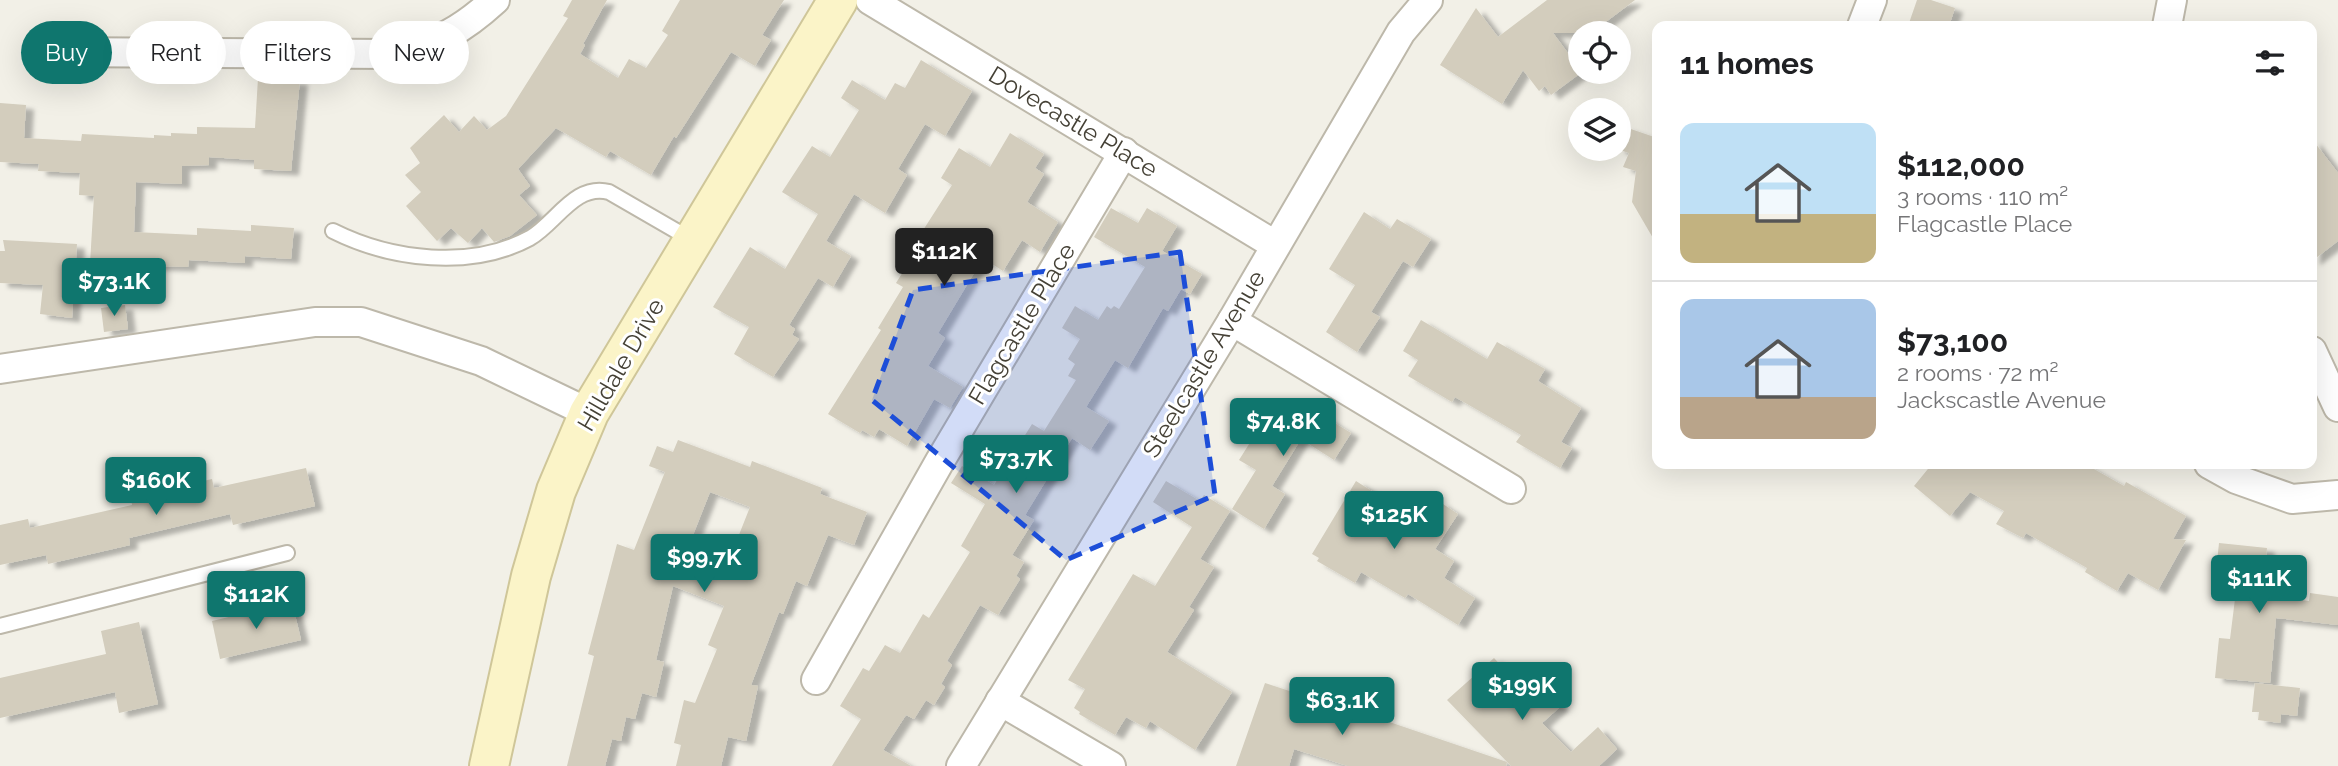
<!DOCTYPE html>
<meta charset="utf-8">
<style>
body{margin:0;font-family:Raleway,sans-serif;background:#f6f6f6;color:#202124;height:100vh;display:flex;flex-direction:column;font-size:26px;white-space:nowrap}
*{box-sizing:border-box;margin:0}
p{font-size:23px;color:#757577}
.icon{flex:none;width:38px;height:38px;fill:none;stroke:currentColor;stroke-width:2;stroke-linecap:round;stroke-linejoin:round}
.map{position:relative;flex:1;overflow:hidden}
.sheet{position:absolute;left:1652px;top:21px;width:665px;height:448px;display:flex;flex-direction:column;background:#fff;border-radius:14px;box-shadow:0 7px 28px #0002}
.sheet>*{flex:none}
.banner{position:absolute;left:21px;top:21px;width:665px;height:63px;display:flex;gap:14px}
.controls{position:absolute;left:1568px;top:21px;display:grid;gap:14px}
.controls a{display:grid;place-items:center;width:63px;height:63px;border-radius:50%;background:#fff;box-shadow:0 7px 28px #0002;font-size:35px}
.price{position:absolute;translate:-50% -60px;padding:0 16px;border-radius:7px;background:#0f766e;color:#fff;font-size:23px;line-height:46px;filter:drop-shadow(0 2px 4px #0008)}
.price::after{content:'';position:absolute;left:50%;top:42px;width:21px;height:16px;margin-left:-10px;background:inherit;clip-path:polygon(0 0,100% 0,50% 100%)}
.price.current{background:#222;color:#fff}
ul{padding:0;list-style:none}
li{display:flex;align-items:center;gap:21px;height:175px;padding:0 28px}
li+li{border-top:2px solid #e0e0e0}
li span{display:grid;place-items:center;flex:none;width:196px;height:140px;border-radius:14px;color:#555}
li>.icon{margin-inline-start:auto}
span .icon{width:84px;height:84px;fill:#fffc;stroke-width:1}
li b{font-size:30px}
h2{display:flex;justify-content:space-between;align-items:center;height:84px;padding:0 28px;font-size:30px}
.pill{padding:0 24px;border-radius:32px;background:#fff;box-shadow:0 7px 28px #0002;font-size:24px;line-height:63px}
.pill.current{background:#0f766e;color:#fff}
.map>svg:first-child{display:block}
.building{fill:#d3cdbd;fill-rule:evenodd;filter:url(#shadow)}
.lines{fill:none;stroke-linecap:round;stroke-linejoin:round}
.lane-casing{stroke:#bdb8aa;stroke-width:18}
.street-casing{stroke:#bdb8aa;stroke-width:32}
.secondary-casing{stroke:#cfc699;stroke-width:42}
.lane{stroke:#fff;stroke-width:14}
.street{stroke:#fff;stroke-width:28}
.secondary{stroke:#fbf4c8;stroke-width:38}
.marked{fill:#1d4ed8;fill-opacity:0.2;stroke:#1d4ed8;stroke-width:5;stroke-dasharray:14 9;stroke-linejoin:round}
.labels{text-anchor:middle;stroke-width:6;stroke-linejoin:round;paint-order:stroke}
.street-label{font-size:24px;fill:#454136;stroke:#fff}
</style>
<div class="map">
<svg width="2338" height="766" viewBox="0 0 2338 766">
<defs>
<filter id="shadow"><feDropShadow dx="8" dy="4.5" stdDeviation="2" flood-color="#0004"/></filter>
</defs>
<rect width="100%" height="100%" fill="#f2f0e7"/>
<g class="building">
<path d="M572 0H607L583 44 585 45 580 54 618 78 629 59 646 68 668 35 662 31 680 0H784L762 35 771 40 755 66 731 52 676 138 674 136 651 175 610 151 606 157 556 128 518 169 530 186 519 195 537 215 510 236 494 242 482 228 468 243 451 228 437 241 406 206 421 192 405 175 420 163 410 148 444 115 459 132 474 116 487 130 506 116 568 18 563 16Z"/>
<path d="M1547 0H1635L1591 33H1553L1582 72 1551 95 1545 86 1539 91 1523 70 1502 104 1440 65 1476 8 1498 37Z"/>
<path d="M1917 0H1931L1955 8 1949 26H1908Z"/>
<path d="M921 60 972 91 945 136 925 124 898 169 907 175 885 213 854 194 826 241 851 256 833 287 818 278 789 325 795 329 792 335 799 339 773 377 734 354 749 327 713 307 750 247 785 269 818 214 782 192 812 146 830 157 859 110 841 98 852 80 885 100 895 83 905 88Z"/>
<path d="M258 78 300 80 291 171 254 169V160L209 157V165L182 166V184L136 182 134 232 197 235V228L251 231V225L294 228 291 259 245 256V263L189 260 188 267 90 264 94 196 79 195 80 173 38 171 39 164 0 162V103L26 105 24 138 81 141 82 134 154 138V135L171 136V133L197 134V127L255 128Z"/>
<path d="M1625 127 1657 138V245L1632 202 1636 171 1623 167 1629 153 1617 149Z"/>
<path d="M1010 133 1044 154 1035 168 1044 174 1027 202 1058 222 1040 252 1022 240 1003 271 983 258 938 333 945 338 928 366 963 387 950 408 934 399 907 446 879 429 874 437 862 430 860 433 828 414 881 330 878 328 903 287 896 283 925 237 920 235 952 185 941 178 959 148 990 167Z"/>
<path d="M2312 139 2338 173V241L2312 261Z"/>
<path d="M1111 208 1138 223 1147 208 1177 226 1162 251 1202 274 1190 294 1181 289 1168 311 1163 308 1128 368 1115 360 1086 407 1109 421 1090 450 1072 438 1025 515 1034 520 1012 555 1024 562 1016 576 1020 579 998 615 980 605 947 661 952 665 941 684 945 687 934 705 926 700 914 719 906 715 883 750 911 766H832L861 719 840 706 863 668 869 671 885 645 900 653 923 614 929 618 970 552 961 546 985 504 951 483 962 466 994 485 1032 424 1044 431 1076 380 1068 376 1075 364 1068 359 1080 339 1062 328 1075 306 1098 320 1107 306 1111 309 1114 306 1119 309 1145 267 1094 237Z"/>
<path d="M1364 212 1390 229 1397 219 1431 239 1413 267 1403 261 1371 312 1380 317 1357 352 1326 332 1355 285 1329 269Z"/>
<path d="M3 240 77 244 72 318 40 314 43 285 0 283V251H5Z"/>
<path d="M125 305 128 329 104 332 101 308Z"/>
<path d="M1421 320 1487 359 1497 342 1545 369 1538 381 1581 408 1561 442 1572 448 1560 468 1516 442 1521 435 1455 397 1452 402 1408 376 1418 360 1403 351Z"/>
<path d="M1299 401 1351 433 1334 460 1301 439 1272 486 1285 494 1264 529 1232 509 1256 470 1239 460 1263 422 1279 432Z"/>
<path d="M678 440 750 467 752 461 822 488 820 494 867 512 854 545 828 535 807 586 796 581 783 614 779 612 751 685 758 686 746 741 728 737 721 766H676L681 745 674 743 684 700 695 703 717 649 708 645 724 606 673 586 656 660 664 662 656 697 642 693 635 719 626 717 621 741 612 739 605 766H567L594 656 588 654 617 544 634 550 665 472 649 466 657 446 673 452ZM710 492 750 507 729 560 689 545Z"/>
<path d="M1932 464H2085L2124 486 2126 482 2186 516 2173 539 2186 540 2158 590 2128 573 2117 591 2085 572 2087 568 2026 533 2023 538 1996 524 2004 511 1970 492 1950 516 1914 486Z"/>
<path d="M306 468 315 506 233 525 230 514 129 538 130 545 48 564 46 555 0 565V525L28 519 30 528 132 505 131 498 212 479 214 488Z"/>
<path d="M1166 481 1200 501 1204 495 1230 511 1200 559 1214 567 1189 607 1194 610 1167 652 1232 692 1195 750 1150 721 1146 728 1126 717 1115 735 1079 714 1080 712 1074 708 1085 689 1068 680 1133 574 1155 586 1192 527 1153 502Z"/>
<path d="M1356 481 1425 525 1440 502 1458 514 1435 549 1454 561 1444 578 1475 598 1458 625 1408 594 1405 598 1361 572 1355 583 1317 561 1319 558 1312 554Z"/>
<path d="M2219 543 2267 548 2262 595 2309 601 2310 593 2338 597V625L2276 618 2270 683 2215 678 2219 638 2230 639 2237 583 2215 581Z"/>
<path d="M292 602 301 640 220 659 212 621Z"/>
<path d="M139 622 158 704 119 713 115 692 0 718V678L106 654 101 631Z"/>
<path d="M1494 658 1524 690 1536 679 1561 706 1542 723 1571 752 1598 727 1617 749 1599 766H1511L1447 700Z"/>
<path d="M1265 683 1332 705 1333 702 1357 710V711L1507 762 1506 766H1348L1294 749 1289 766H1236Z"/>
<path d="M2255 683 2300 688 2297 716 2281 714 2280 723 2258 720 2259 712H2252Z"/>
</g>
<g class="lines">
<g class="lane-casing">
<g id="lane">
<path d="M333 231C391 260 471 270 530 238 556 223 575 183 609 192L692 240"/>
<path d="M0 626 287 553"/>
</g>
</g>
<g class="street-casing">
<g id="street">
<path d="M870 0 1275 245"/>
<path d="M1862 26 1872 0"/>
<path d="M2167 26 2172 0"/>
<path d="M50 52 395 54C439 42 461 31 495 0"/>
<path d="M1232 321 1511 489"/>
<path d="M2312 351 2338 407"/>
<path d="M0 369 315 322H361L481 361 589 413"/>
<path d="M2209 464 2236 479 2292 499 2338 495"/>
<path d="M816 680 940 461 1124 152"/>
<path d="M1000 701 1111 766"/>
<path d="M961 766 1232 321 1401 32 1428 0"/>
</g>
</g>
<g class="secondary-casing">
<path id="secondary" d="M489 766 531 576 556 491 589 413 838 0"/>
</g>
<use href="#lane" class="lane"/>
<use href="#street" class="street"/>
<use href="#secondary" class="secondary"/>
</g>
<path class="marked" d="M1180 252 1215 495 1066 560 872 400 913 290Z"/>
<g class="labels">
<g class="street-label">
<text transform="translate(1073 122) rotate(31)" y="8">Dovecastle Place</text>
<text transform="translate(1022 324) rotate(-59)" y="8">Flagcastle Place</text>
<text transform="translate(1204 364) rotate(-59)" y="8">Steelcastle Avenue</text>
<text transform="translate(621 365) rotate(-60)" y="8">Hilldale Drive</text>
</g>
</g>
</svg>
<div class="controls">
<a><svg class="icon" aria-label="locate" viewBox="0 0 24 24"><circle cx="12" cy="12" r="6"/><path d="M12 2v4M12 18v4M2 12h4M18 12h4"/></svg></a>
<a><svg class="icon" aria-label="layers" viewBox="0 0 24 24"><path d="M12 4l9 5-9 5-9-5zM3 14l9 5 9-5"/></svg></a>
</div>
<b class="price current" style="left:944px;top:288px">$112K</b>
<b class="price" style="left:114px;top:318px">$73.1K</b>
<b class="price" style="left:1283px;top:458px">$74.8K</b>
<b class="price" style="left:1016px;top:495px">$73.7K</b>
<b class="price" style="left:156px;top:517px">$160K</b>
<b class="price" style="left:1394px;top:551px">$125K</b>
<b class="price" style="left:704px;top:594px">$99.7K</b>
<b class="price" style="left:2259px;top:615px">$111K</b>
<b class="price" style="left:256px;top:631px">$112K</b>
<b class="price" style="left:1522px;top:722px">$199K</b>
<b class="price" style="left:1342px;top:737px">$63.1K</b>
<div class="banner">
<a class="pill current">Buy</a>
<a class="pill">Rent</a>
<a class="pill">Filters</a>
<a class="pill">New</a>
</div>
<section class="sheet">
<h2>11 homes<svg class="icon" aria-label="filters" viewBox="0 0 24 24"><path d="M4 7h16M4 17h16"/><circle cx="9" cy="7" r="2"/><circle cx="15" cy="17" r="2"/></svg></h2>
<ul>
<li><span style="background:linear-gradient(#bfe0f5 65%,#c2b280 0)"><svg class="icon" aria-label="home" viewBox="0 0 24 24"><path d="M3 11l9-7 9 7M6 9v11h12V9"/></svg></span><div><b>$112,000</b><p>3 rooms · 110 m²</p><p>Flagcastle Place</p></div></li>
<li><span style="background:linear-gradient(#a9c7e8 70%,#b9a48a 0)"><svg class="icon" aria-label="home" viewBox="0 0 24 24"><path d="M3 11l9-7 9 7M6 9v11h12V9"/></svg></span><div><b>$73,100</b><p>2 rooms · 72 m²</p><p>Jackscastle Avenue</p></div></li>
</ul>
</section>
</div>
